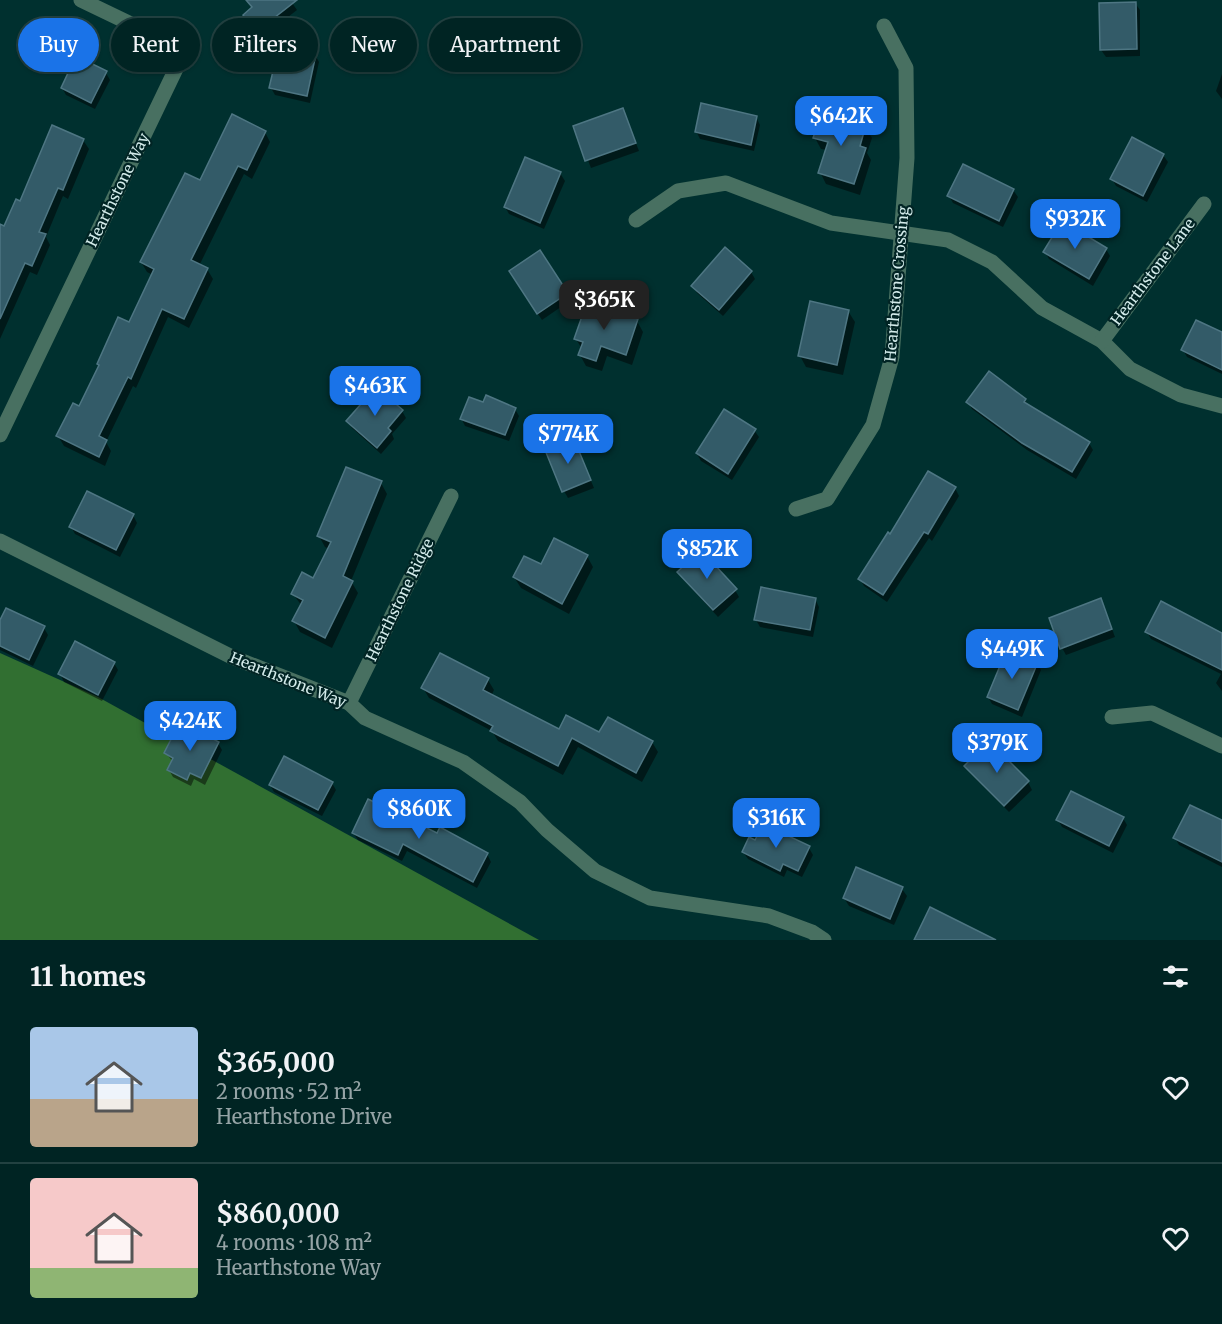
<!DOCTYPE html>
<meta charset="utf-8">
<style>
body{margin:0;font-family:Merriweather,serif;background:#0a2c2b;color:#f1f3f6;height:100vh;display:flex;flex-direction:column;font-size:22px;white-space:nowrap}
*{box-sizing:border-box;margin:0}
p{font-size:20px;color:#95a4a6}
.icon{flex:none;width:33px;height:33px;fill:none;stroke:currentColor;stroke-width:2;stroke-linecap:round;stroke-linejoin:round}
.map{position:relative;height:940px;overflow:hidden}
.sheet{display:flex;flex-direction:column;background:#002423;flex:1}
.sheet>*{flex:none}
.guide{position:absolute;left:18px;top:18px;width:600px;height:54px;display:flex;gap:12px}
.price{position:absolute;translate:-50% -51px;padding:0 14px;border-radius:12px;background:#1a73e8;color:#fff;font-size:20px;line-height:39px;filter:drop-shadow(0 2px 3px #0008)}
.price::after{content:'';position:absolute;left:50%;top:36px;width:18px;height:14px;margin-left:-9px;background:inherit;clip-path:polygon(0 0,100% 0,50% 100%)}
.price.active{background:#222;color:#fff}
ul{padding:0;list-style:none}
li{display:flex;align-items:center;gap:18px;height:150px;padding:0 30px}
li+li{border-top:2px solid #224141}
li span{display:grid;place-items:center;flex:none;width:168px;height:120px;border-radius:6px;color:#555}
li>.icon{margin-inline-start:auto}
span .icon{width:72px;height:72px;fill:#fffc;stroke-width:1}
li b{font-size:26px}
h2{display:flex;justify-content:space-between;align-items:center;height:72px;padding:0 30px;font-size:26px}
.chip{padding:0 21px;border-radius:27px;background:#002423;box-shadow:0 2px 4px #0004,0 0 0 2px #224141;font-size:21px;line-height:54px}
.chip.active{background:#1a73e8;color:#fff}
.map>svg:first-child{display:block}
.forest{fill:#316f31}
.shadow{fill:#0007}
.building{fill:#335b68;stroke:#4e7683;stroke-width:1.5}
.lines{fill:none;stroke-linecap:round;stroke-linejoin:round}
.minor{stroke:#487061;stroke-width:15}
.labels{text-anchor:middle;stroke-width:4.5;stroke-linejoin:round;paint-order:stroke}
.street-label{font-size:15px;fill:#d3ebea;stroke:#012424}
</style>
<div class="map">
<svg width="1222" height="940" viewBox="0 0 1222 940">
<rect width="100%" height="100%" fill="#00302f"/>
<path class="forest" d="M0 653 98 697 539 940H0Z"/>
<g class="shadow">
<path d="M246 0H290L297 10 261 38 249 22 253 8Z"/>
<path d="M1135 3 1140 10V56L1106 57 1101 50Z"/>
<path d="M315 55 319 62 310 103 275 95 271 88Z"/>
<path d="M106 73 110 80 95 109 66 95 62 88Z"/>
<path d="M1222 74V99L1216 91Z"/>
<path d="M623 110 639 151 591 168 575 127Z"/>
<path d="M756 117 760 125 754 151 700 139 696 131Z"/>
<path d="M865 127 872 138 867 153 871 160 860 195 826 184 820 172 827 150 821 149 815 138Z"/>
<path d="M265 132 270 142 252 179 244 174 199 266 207 269 213 279 189 328 168 317 136 388 133 386 106 442 111 451 105 466 64 446 58 436 79 408 129 324 153 275 147 272 141 262 201 182Z"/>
<path d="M83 140 89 149 68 199 63 196 46 237 50 245 37 275 30 272 0 339V226L5 228 21 203Z"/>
<path d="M1163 155 1168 162 1147 202 1116 186 1112 179Z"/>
<path d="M560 173 565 181 544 229 509 214 505 207Z"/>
<path d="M1013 190 1018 197 1003 227 953 203 949 196Z"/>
<path d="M1106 249 1110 256 1093 286 1049 259 1045 252Z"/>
<path d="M751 272 755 279 723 316 697 293 693 286Z"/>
<path d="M515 279 567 293 571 300 542 320Z"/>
<path d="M848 311 855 322 843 375 806 367 800 356Z"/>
<path d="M637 321 643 332 632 365 607 356 602 371 586 366 580 355 582 349 576 339Z"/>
<path d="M1222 334V374L1187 357 1183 350Z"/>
<path d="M1025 400 1029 407 1089 443 1093 450 1076 479 1027 450 972 409 968 402Z"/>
<path d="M484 404 515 409 519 416 509 441 465 426 461 418Z"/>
<path d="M402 411 406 418 392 434 394 439 381 454 352 428 348 421Z"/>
<path d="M754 430 759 437 732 480 701 461 697 454Z"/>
<path d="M577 448 594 488 568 498 564 491Z"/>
<path d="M381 483 387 494 351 581 358 593 332 648 300 632 294 621 302 606 293 594 314 580 329 549 325 547 319 536Z"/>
<path d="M955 488 959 496 932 541 929 538 887 602 864 586 860 579 891 536Z"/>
<path d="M133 515 137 523 120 557 75 534 71 527Z"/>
<path d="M587 556 593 567 569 614 521 588 514 577 541 567Z"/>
<path d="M679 572 735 590 739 597 718 617 683 579Z"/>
<path d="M815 599 819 607 813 637 760 627 756 620Z"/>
<path d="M1104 607 1115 637 1066 655 1062 648Z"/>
<path d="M0 623 44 628 48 635 33 666 0 650Z"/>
<path d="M1147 632 1222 645V691L1216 683 1221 674 1151 639Z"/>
<path d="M441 655 488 680 494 690 491 696 560 731 600 734 652 742 658 752 642 782 578 747 563 775 498 741 492 731 429 698 423 688Z"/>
<path d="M114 663 118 670 102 701 64 682 60 674Z"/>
<path d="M1037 663 1041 670 1022 717 992 704 988 697Z"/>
<path d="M218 743 222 750 205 785 194 779 191 786 173 777 169 770 173 762 166 753Z"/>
<path d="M989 743 1028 782 1032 790 1009 812 970 773 966 766Z"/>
<path d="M332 783 336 790 322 816 274 792 270 785Z"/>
<path d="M1123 818 1127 825 1113 853 1062 827 1058 820Z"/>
<path d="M1222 822V867L1179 845 1175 838Z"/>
<path d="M353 833 438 835 487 854 491 862 477 888 407 851 402 861 358 840Z"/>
<path d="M756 842 809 848 813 855 802 877 787 870 784 877 748 859 743 852Z"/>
<path d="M857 869 902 889 907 896 894 925 849 906 844 898Z"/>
</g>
<g class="building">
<path d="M246 0H297L256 32 243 15 252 7Z"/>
<path d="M1136 2 1137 49 1100 50 1099 3Z"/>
<path d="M279 46 316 54 307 96 269 88Z"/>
<path d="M76 56 107 71 91 103 61 88Z"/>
<path d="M701 103 757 116 751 145 695 132Z"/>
<path d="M623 108 636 143 585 161 573 126Z"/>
<path d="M822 111 866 125 860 146 866 148 854 184 818 173 828 142 813 138Z"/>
<path d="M232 114 266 131 247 170 238 166 191 260 208 268 184 319 162 309 131 379 128 377 99 436 107 440 99 457 56 436 73 403 79 406 99 365 97 364 118 317 129 322 154 269 140 262 185 173 200 180Z"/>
<path d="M52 125 84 139 63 190 58 188 39 232 46 234 32 266 25 263 0 319V224L4 226 16 199 20 201Z"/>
<path d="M1132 137 1164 154 1143 196 1110 179Z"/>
<path d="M525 157 561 172 540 223 504 207Z"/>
<path d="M963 164 1014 189 999 221 947 196Z"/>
<path d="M1062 221 1107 248 1089 279 1043 252Z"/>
<path d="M725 247 752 271 719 310 691 286Z"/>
<path d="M540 250 568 293 537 314 509 271Z"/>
<path d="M810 301 849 310 837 365 798 356Z"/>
<path d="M587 302 638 319 626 355 601 346 596 361 578 355 583 342 574 339Z"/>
<path d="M1196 320 1222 332V370L1181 350Z"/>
<path d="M989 371 1026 399 1024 402 1090 442 1072 472 1022 443 966 402Z"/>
<path d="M376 387 403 410 388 428 391 431 377 448 346 421Z"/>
<path d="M486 395 516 408 505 435 460 419 469 397 483 402Z"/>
<path d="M724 409 756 429 728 474 696 453Z"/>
<path d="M574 439 591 480 562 492 545 450Z"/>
<path d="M346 467 382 481 343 576 353 581 325 638 292 621 303 600 291 594 302 572 313 578 331 542 317 536Z"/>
<path d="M928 471 956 487 928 534 924 532 883 595 858 579 888 532 890 534Z"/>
<path d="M87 491 134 514 116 550 69 527Z"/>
<path d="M554 538 588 555 562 604 513 577 524 556 541 564Z"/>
<path d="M701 550 737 589 713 610 677 572Z"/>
<path d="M761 587 816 598 810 630 754 620Z"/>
<path d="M1101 598 1112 629 1060 649 1049 618Z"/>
<path d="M1161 601 1222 633V670L1145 632Z"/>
<path d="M6 608 45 626 29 660 0 646V620Z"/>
<path d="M75 641 115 662 98 695 58 674Z"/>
<path d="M1007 649 1038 662 1018 710 987 697Z"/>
<path d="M440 653 489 678 483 690 559 729 566 715 599 732 608 717 653 741 636 773 572 738 558 766 490 731 493 726 421 688Z"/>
<path d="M180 722 219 742 201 778 190 773 187 780 167 770 173 758 164 753Z"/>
<path d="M989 741 1029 781 1004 806 964 766Z"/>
<path d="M284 756 333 782 318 810 269 785Z"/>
<path d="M1071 791 1124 817 1109 846 1056 820Z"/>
<path d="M368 799 437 833 440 827 488 853 473 882 403 844 398 855 352 833Z"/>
<path d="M1190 805 1222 820V862L1173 838Z"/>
<path d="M763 824 810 846 798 871 783 864 780 871 742 852 749 837 755 840Z"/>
<path d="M856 867 903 887 890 919 843 898Z"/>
<path d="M930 907 996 940H914Z"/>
</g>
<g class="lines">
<g class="minor">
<path d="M636 220 678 191 726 183 831 223 948 240 992 262 1042 308 1102 341 1130 369 1181 395 1222 406"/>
<path d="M1102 341 1204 204"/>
<path d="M0 435 185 50 81 0"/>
<path d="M796 509 827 499 873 425 892 357 907 158 906 68 884 26"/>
<path d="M0 541 232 657 349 703 365 718 463 762 520 802 547 830 595 871 650 898 769 916 812 932 824 940"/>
<path d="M349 703 451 496"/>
<path d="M1112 717 1152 713 1222 746"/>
</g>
</g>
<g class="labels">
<g class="street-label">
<text transform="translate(118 190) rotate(-64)" y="5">Hearthstone Way</text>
<text transform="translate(1153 272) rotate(-53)" y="5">Hearthstone Lane</text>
<text transform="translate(897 284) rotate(-85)" y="5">Hearthstone Crossing</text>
<text transform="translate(400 600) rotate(-64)" y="5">Hearthstone Ridge</text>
<text transform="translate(288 680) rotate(22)" y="5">Hearthstone Way</text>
</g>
</g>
</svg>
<b class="price" style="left:841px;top:147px">$642K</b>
<b class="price" style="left:1075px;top:250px">$932K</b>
<b class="price active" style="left:604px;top:331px">$365K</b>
<b class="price" style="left:375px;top:417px">$463K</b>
<b class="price" style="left:568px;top:465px">$774K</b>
<b class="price" style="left:707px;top:580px">$852K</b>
<b class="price" style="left:1012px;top:680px">$449K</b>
<b class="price" style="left:190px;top:752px">$424K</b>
<b class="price" style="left:997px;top:774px">$379K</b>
<b class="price" style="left:419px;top:840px">$860K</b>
<b class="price" style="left:776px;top:849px">$316K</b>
<div class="guide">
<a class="chip active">Buy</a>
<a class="chip">Rent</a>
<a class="chip">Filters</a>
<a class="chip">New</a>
<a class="chip">Apartment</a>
</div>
</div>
<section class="sheet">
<h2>11 homes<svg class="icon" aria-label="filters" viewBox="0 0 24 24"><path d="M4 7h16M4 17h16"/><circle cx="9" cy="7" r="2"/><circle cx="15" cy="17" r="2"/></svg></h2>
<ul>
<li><span style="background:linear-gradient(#a9c7e8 60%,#b9a48a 0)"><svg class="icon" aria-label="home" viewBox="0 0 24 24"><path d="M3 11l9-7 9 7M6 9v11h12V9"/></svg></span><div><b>$365,000</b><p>2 rooms · 52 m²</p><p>Hearthstone Drive</p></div><svg class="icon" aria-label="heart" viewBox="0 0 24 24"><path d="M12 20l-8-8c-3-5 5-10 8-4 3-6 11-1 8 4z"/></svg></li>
<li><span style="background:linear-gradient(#f6c9c9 75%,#8fb573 0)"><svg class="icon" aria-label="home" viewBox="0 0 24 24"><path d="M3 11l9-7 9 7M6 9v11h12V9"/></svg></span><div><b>$860,000</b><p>4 rooms · 108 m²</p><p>Hearthstone Way</p></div><svg class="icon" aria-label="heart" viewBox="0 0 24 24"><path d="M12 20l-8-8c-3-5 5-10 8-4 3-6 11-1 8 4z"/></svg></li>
</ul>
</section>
